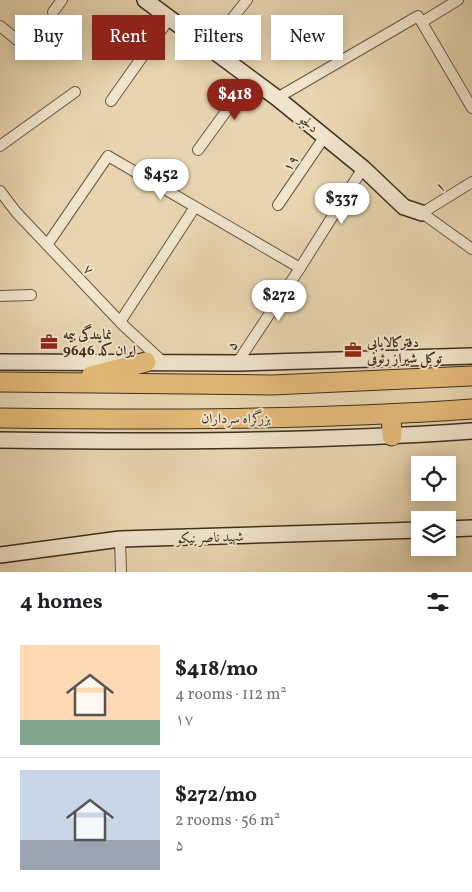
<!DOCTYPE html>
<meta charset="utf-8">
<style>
body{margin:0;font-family:Vollkorn,Amiri,serif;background:#f2f2f2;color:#202124;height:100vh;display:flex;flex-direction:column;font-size:19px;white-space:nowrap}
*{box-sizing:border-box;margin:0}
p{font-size:16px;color:#757577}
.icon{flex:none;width:28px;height:28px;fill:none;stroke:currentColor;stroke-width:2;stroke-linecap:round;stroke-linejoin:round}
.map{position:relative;height:572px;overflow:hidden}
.drawer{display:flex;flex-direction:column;background:#fff;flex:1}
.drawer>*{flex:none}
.guide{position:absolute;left:15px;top:15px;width:442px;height:45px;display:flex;gap:10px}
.tools{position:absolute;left:411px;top:456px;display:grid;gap:10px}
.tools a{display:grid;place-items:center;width:45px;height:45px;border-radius:0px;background:#fff;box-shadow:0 2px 12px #0003;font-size:25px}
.price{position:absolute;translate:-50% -42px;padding:0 11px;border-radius:18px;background:#fff;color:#222;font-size:16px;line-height:32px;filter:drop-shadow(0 1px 2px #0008)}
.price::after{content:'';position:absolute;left:50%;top:30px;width:15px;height:11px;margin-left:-8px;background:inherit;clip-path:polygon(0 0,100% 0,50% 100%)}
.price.current{background:#8f2418;color:#fff}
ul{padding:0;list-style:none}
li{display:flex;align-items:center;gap:15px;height:125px;padding:0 20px}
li+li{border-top:1px solid #e0e0e0}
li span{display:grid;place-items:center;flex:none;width:140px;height:100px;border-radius:0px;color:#555}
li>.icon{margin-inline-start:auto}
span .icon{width:60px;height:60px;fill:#fffc;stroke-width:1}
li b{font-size:21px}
h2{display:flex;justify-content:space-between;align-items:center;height:60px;padding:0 20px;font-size:21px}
.pill{padding:0 18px;border-radius:0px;background:#fff;box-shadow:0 2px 12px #0003;font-size:18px;line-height:45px}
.pill.current{background:#8f2418;color:#fff}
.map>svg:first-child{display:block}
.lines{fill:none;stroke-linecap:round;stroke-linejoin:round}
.street-casing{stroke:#685841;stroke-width:12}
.secondary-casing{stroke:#3e2f1c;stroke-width:18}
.highway-casing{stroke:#3e2f1c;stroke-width:21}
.street{stroke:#f0e4cc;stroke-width:10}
.secondary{stroke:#f0e4cc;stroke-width:15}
.highway{stroke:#e4ba78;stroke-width:19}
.labels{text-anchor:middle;stroke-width:4;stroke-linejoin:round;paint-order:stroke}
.street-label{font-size:14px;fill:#3e2f1c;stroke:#f0e4cc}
.poi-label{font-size:14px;font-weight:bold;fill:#3e2f1c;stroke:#f0e4cc;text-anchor:start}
</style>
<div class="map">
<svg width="472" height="572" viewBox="0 0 472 572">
<rect width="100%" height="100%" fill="#e8d5b0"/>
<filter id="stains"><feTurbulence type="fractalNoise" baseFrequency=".004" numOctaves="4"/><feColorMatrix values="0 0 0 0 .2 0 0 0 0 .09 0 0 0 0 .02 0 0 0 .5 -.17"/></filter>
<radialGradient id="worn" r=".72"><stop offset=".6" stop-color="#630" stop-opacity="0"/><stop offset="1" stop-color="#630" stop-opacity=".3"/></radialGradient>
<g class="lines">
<g class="street-casing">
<g id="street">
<path d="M53 12 62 0"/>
<path d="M422 22 458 0"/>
<path d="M0 26 26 47"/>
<path d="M209 47 247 0"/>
<path d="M277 98 418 16 472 108"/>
<path d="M111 101 169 19"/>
<path d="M0 146 75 92"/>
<path d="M198 150 251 77"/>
<path d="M472 182 422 213 472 249"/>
<path d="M0 191 16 212 123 325 163 362"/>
<path d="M278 205 325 136"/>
<path d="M47 245 108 156 300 268"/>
<path d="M0 296 31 295"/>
<path d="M120 322 195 207"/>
<path d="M237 363 300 268 363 168"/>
<path d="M120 539 121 572"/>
</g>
</g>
<g class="secondary-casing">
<g id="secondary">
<path d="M145 0 277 98 363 168 404 207 422 213"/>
<path d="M0 362 237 363 472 356"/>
<path d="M0 440C157 442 315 442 472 431"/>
<path d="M448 529 472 528"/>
<path d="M0 555 120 539 420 530"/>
</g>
</g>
<g class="highway-casing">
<g id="highway">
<path d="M91 376 146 362"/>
<path d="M0 382 272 385 472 376"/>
<path d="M391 414 392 436"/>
<path d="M0 418C157 420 315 420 472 409"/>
</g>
</g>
<use href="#street" class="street"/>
<use href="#secondary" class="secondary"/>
<use href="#highway" class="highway"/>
</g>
<defs>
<g id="office-bare" transform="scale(1.35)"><path d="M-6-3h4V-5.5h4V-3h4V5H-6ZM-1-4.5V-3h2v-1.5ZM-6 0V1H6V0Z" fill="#8f2418" stroke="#f0e4cc" stroke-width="2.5" paint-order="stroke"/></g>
</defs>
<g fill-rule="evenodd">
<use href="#office-bare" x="49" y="342"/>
<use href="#office-bare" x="353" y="350"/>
</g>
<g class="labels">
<g class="street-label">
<text transform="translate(309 123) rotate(39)" y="5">دلجو</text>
<text transform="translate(290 163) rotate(-56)" y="5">۱۹</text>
<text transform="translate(440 186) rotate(-31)" y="5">۱</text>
<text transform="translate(89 269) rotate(46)" y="5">۷</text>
<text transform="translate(232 345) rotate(-56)" y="5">۵</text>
<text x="236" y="423">بزرگراه سرداران</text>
<text transform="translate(210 537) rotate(-2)" y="5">شهید ناصر نیکو</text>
</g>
<g class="poi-label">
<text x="63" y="339">نمایندگی بیمه<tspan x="63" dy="16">ایران کد 9646</tspan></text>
<text x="367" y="347">دفترکالایابی<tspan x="367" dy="16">توکل شیراز رئوفی</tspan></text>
</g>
</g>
<rect width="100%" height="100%" filter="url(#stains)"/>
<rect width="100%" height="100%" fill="url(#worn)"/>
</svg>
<div class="tools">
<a><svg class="icon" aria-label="locate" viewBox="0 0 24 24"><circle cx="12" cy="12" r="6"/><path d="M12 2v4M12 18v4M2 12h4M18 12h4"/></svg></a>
<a><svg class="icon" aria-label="layers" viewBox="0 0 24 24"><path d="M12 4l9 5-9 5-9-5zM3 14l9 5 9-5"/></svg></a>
</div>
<b class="price current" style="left:235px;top:121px">$418</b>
<b class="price" style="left:161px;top:201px">$452</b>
<b class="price" style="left:342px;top:225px">$337</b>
<b class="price" style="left:279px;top:322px">$272</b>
<div class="guide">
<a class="pill">Buy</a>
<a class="pill current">Rent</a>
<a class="pill">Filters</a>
<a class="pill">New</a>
</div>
</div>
<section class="drawer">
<h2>4 homes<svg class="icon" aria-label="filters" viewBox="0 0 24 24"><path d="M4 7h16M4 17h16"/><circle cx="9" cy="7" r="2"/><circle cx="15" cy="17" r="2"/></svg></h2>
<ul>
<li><span style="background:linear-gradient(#ffd9b3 75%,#7fa58c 0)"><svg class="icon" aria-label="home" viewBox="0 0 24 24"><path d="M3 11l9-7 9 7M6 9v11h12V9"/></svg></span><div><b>$418/mo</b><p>4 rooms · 112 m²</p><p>۱۷</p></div></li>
<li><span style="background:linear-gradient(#c9d6e8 70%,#9aa5b1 0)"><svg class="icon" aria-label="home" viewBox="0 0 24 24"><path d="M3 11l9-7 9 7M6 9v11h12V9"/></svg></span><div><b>$272/mo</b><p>2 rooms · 56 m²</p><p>۵</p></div></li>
</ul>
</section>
